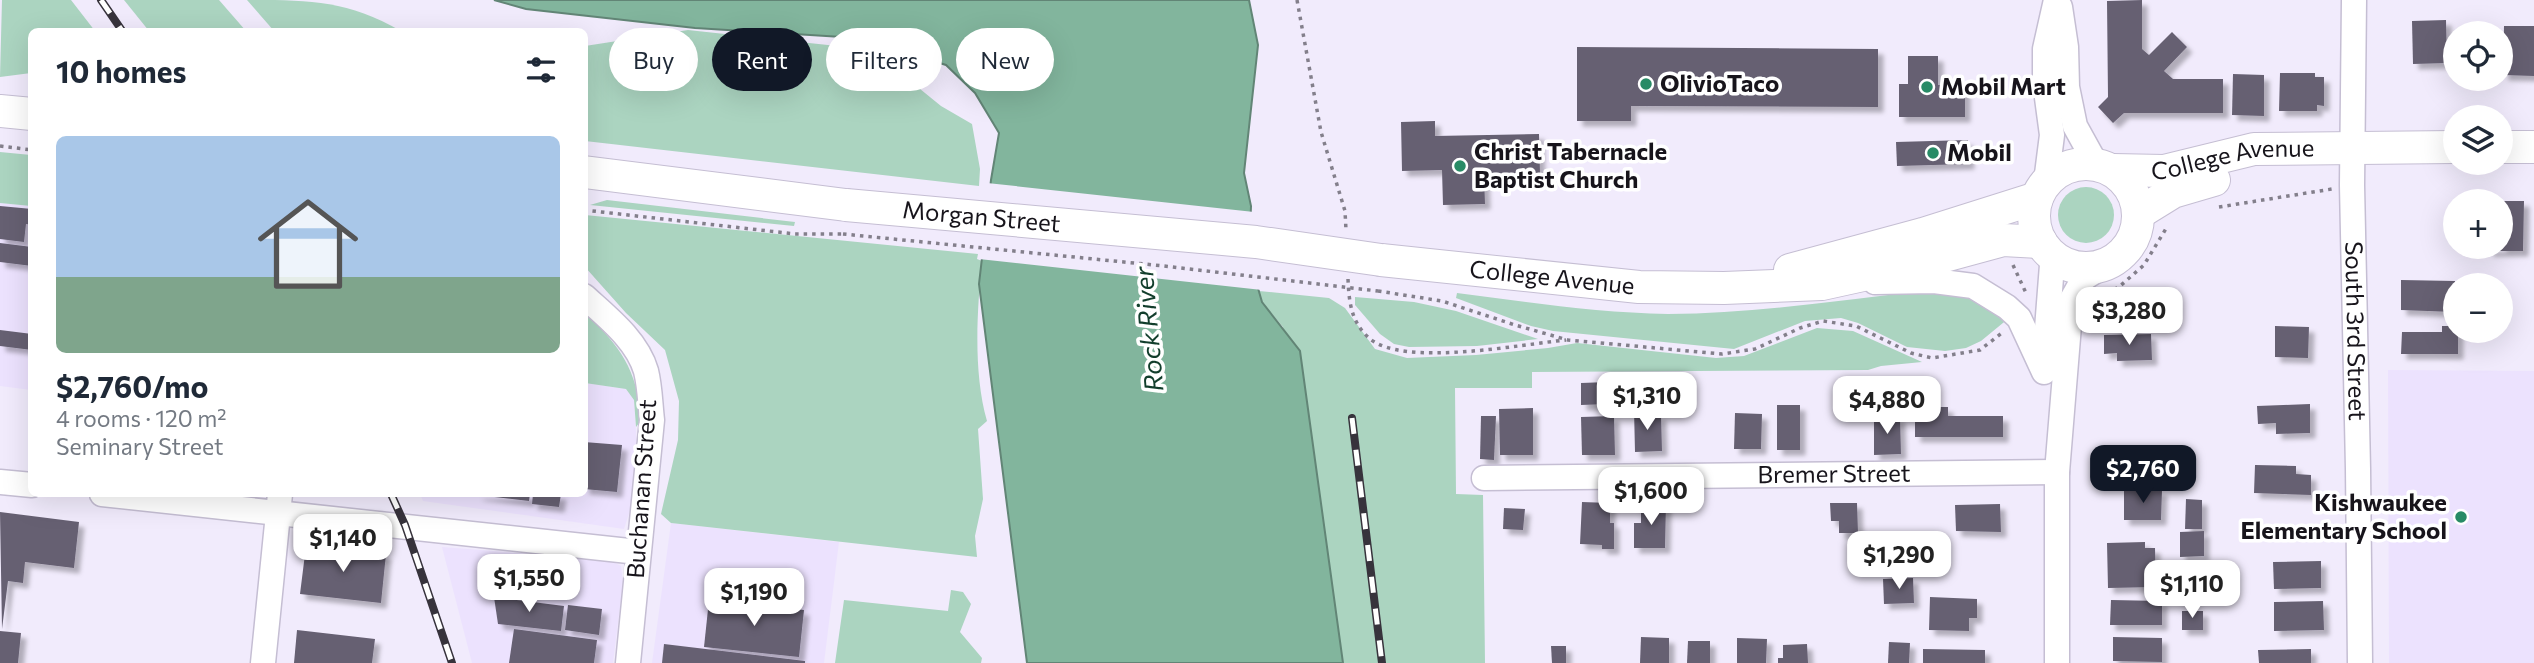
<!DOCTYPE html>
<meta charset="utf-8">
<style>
body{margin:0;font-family:Commissioner,sans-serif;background:#f6f6f7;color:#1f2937;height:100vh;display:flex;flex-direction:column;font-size:26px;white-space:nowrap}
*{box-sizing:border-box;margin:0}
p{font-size:23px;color:#747a83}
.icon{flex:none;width:38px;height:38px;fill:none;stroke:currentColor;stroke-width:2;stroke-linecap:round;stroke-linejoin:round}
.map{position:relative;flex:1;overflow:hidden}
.drawer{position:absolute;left:28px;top:28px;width:560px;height:469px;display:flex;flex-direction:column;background:#fff;border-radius:10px;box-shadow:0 7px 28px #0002}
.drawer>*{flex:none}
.banner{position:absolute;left:609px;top:28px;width:665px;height:63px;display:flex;gap:14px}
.controls{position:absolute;left:2443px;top:21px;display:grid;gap:14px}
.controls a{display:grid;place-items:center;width:70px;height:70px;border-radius:50%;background:#fff;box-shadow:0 7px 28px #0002;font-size:35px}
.price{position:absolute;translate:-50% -60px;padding:0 16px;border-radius:14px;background:#fff;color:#222;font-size:23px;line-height:46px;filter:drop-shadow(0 2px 4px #0008)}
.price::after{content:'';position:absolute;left:50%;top:42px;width:21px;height:16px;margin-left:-10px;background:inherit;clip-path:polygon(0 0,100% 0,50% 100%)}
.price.active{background:#111827;color:#fff}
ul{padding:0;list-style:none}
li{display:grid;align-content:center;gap:14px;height:371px;padding:0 28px}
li+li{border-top:2px solid #e0e1e3}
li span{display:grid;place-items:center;height:217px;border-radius:10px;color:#555}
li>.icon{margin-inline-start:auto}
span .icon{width:126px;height:126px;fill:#fffc;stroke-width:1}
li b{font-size:30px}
h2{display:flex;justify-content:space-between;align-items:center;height:84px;padding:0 28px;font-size:30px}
.chip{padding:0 24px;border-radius:32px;background:#fff;box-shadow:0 7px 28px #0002;font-size:24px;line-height:63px}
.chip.active{background:#111827;color:#fff}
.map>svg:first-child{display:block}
.built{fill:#ece2fe}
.green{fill:#abd4c0}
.water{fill:#82b59d;stroke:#628576;stroke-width:2}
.pier{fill:#f1ebfc}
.building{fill:#666072;filter:url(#shadow)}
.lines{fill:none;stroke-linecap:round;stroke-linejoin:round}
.minor-casing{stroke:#c5bed3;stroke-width:27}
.major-casing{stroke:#c5bed3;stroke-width:34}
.path{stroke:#837f8b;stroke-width:3.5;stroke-dasharray:3.5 5;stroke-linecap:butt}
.minor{stroke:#fff;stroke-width:24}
.major{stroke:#fff;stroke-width:32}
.rail-casing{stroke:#37333c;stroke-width:8}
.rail{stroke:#fff;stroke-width:5;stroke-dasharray:16;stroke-linecap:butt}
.major-bridge-casing{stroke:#c5bed3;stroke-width:34;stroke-linecap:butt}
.path-bridge{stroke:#837f8b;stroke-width:3.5;stroke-dasharray:3.5 5;stroke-linecap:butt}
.major-bridge{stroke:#fff;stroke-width:32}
.poi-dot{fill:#288b66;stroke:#fff;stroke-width:2.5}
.labels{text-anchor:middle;stroke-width:7;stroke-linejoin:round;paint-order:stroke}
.poi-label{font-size:24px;font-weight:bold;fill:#17141b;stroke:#fff;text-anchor:start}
.street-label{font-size:24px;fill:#17141b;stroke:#fff}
.water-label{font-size:26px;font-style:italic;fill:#123e2c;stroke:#fff}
</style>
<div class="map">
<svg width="2534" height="663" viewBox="0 0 2534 663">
<defs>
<filter id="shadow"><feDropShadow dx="5.5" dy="5.5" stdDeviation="2" flood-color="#0004"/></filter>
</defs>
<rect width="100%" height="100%" fill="#f1ebfc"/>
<g class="built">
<path d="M0 203 31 206V390L0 386Z"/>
<path d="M2388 370 2534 371V663H2389Z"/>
<path d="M585 383 626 389 634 400 637 448 636 492 624 529 423 501 420 494H584Z"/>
<path d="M671 523 839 542 824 663H652Z"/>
<path d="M442 547 609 560 621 566 623 583 613 663H472Z"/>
</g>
<g class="green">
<path d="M2 0H71L95 31 32 32 31 73 0 77Z"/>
<path d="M124 0H219L246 31H149Z"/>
<path d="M247 0C309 0 346 0 401 31H274Z"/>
<path d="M688 30 856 48 877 54 941 106 972 124 980 169 979 186 585 141V46Z"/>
<path d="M0 152 31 155V206L0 203Z"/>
<circle cx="2086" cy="215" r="28"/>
<path d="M607 200 795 222 794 226 590 205Z"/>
<path d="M585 215 978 254 977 259 982 261C977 311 973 372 987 421L978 429 983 499 975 536 977 557 671 523 661 514 678 440 679 401 665 350 626 313 585 267Z"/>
<path d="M1933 290 1975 296 2009 318 1981 341 1966 348 1945 351 1907 347 1858 323 1841 318 1805 321 1734 349 1553 331 1531 326 1456 298 1457 293C1527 302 1598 313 1668 314 1757 314 1845 299 1933 290Z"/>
<path d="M1259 291 1329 298 1345 308 1375 349 1407 358 1476 355 1548 348 1577 343 1716 358 1744 356 1817 328 1853 331 1922 362 1881 366 1868 370 1532 372V388H1455L1456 494 1483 495 1485 663H1342L1283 327 1262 302Z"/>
<path d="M1355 297 1414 302 1456 311 1538 339 1477 346 1409 347 1394 344 1380 334 1355 305Z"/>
<path d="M584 312C621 347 636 368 642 419L636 427 634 400 626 389 585 383Z"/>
<path d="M951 590 963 592 971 604 960 632 982 658 981 663H835L844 600 948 611Z"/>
</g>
<path class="water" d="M494 0H1249L1258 45 1244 173 1251 206 1249 257 1262 302 1300 351 1343 663H1027L979 284 991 180 999 133 975 93 946 65 858 38 695 28 526 9Z"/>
<path class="pier" d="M987 183 1254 212 1253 256 1262 290 979 259Z"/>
<g class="building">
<path d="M2142 0V49L2149 55 2172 32 2187 47 2164 71 2173 79H2223V113H2124L2113 123 2098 107 2108 97 2107 1Z"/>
<path d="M2446 20 2447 63 2413 64 2412 21Z"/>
<path d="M2504 26H2534V76L2503 75Z"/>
<path d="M1577 47 1878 49V107L1631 106V121H1577Z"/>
<path d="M1908 56H1938V85H1954V88H1965V117H1899V84H1908Z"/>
<path d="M2280 73H2315V77H2324V106L2317 105V111H2279Z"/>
<path d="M2233 74 2264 75V116L2232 115Z"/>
<path d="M1435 121V136L1539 134 1540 174 1484 175 1485 204 1443 205 1442 170 1402 171 1401 122Z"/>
<path d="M1968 140 1969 164 1897 166 1896 142Z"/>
<path d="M2501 201H2524L2523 251H2488V247H2501Z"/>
<path d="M0 206 32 209V225L26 224 24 242 0 239Z"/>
<path d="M0 243 32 247V266L0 262Z"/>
<path d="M2401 280 2455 281 2454 312 2401 310Z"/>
<path d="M2275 326 2309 327 2308 358 2275 357Z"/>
<path d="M2442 326H2455V331H2458V354H2401L2402 332H2442Z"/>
<path d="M0 330 32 334V350L0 346Z"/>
<path d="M2151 334 2152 360 2117 361V353L2104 354V335Z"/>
<path d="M1608 382V404L1581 405V383Z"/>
<path d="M2310 404V433L2276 434V423L2258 424 2257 406Z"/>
<rect x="1777" y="405" width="23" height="45"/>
<path d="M1915 407H1948V416H2003V437H1915Z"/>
<path d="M1533 408V455H1500L1499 409Z"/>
<path d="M1634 409H1644V416L1661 415 1662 451 1635 452Z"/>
<path d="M1735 413 1762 414 1761 449H1734Z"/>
<path d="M1481 416H1496L1494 460 1480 459Z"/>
<path d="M1614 416 1615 455H1582L1581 417Z"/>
<path d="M1874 417H1900L1901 454 1874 455Z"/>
<path d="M584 442 622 445 617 492 584 489Z"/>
<path d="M2255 465 2296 466V474L2311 475V495L2254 493Z"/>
<path d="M2124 489 2162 490 2161 520H2124Z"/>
<path d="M478 494H530L529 501 477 495Z"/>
<path d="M533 494H561L559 507 532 504Z"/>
<path d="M2186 499 2202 500V529H2185Z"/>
<path d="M1582 502 1610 503V523H1614V549H1602V545L1580 544Z"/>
<path d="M1641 503H1666L1665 548H1634V523H1641Z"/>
<path d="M1830 503H1857L1858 533H1839V521H1831Z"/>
<path d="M2000 504 2001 532 1956 531 1955 505Z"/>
<path d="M1504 508 1525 509 1523 530 1503 529Z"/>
<path d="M0 512 79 522 74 568 25 562 23 583 8 581 2 629Z"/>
<path d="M2204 531V556L2180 557V532Z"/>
<path d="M2145 542V548H2155L2156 587 2108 588 2107 543Z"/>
<path d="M306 546 386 554 381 603 300 594Z"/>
<path d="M2321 561V588L2274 589 2273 562Z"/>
<path d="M1913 578 1914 603 1884 604 1883 579Z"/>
<path d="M494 597 564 606 561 631 498 624Z"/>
<path d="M1930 597 1977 599V618H1969V631L1929 630Z"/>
<path d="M709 600 804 610 799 657 704 647Z"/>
<path d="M2111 600 2162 601V625H2110Z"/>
<path d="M2323 601 2324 630 2274 631V602Z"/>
<path d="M568 605 602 609 599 635 565 630Z"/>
<rect x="2182" y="611" width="21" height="19"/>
<path d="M514 629 597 640 594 663H509Z"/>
<path d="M297 630 375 639 372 663H294Z"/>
<path d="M0 631 21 633 18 663H0Z"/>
<path d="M1641 637 1669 638V663H1640Z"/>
<path d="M2113 637 2162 638V662L2113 661Z"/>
<path d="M1737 638 1767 639 1766 663H1737Z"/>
<path d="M1688 641H1710V663H1687Z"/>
<path d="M1889 642 1910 643 1909 663H1888Z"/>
<path d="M664 644 805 661V663H662Z"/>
<path d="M1807 644 1808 663H1778V658H1783V645Z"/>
<path d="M1551 646H1566V663H1552Z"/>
<path d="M1923 649 1985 650V663H1923Z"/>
<path d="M2311 649V663H2259L2258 650Z"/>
</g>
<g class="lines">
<g class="minor-casing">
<g id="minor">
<path id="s1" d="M2354 0 2352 185 2358 469 2360 663"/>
<path d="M2060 7 2066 47 2067 87 2075 126 2096 164"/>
<path d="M2046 182 2052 135 2045 83V49L2056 0"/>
<path d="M1875 282 1934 281 1973 286 2007 307 2019 318 2044 372"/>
<path d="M584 296C607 317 637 340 646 371 650 387 650 403 652 420L628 663"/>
<path d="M2044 367 2052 265 2051 255"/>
<path id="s2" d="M1484 478 2057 472"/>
<path d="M0 482 32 485"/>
<path d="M102 494 638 552"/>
<path d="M263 663 280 494"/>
<path d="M2057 663V472L2071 301 2084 278 2105 265"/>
</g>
</g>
<g class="major-casing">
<g id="major">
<path d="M0 111 32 114"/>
<path d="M2501 147H2534"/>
<circle cx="2086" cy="216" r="52"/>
<path id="s3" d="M2113 170 2164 171 2254 149 2455 147"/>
<path d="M584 172 846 205"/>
<path d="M2139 213 2173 192 2214 180"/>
<path id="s4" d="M1381 260 1639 287 1724 288 1822 284 1922 262 2003 240 2041 242"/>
<path d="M1790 270 1923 234 2037 198"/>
</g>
</g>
<g class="path">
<path d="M1297 0 1321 132 1345 211 1346 230"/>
<path d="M0 146 32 150"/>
<path d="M2219 207 2332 189"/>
<path d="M584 210 795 234H843"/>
<path d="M2013 265 2026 293"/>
<path d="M1348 279C1349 302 1351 322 1369 338 1403 368 1522 344 1566 340"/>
<path d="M1378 291 1442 301 1515 325 1568 340 1722 354 1755 349 1800 328 1823 321 1856 326 1911 353 1932 358 1980 350 2003 332"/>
<path d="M2099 297 2119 287 2144 265 2167 227"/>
</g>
<use href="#minor" class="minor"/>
<use href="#major" class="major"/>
<g class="rail-casing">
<g id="rail">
<path d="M101 0 123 32"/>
<path d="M1352 418 1382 663"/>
<path d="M391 494 405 525 452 663"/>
</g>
</g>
<use href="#rail" class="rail"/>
<g class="major-bridge-casing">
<g id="major-bridge">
<path id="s5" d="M846 205 1256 242 1381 260"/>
</g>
</g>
<path class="path-bridge" d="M843 234 1164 266 1378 291"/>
<use href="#major-bridge" class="major-bridge"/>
</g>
<g class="poi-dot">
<circle cx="1646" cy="84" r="7"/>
<circle cx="1927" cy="87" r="7"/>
<circle cx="1933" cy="153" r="7"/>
<circle cx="1460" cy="166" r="7"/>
<circle cx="2461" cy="517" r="7"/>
</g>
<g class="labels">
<g class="poi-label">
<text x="1660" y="92">OlivioTaco</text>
<text x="1941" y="95">Mobil Mart</text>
<text x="1474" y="160">Christ Tabernacle<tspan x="1474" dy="28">Baptist Church</tspan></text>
<text x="1947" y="161">Mobil</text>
<text x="2447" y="511" text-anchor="end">Kishwaukee<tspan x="2447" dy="28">Elementary School</tspan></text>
</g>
<g class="street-label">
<text dy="8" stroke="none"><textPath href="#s3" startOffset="121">College Avenue</textPath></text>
<text dy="8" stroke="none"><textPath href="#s5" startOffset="136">Morgan Street</textPath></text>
<text dy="8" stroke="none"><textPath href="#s4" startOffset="172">College Avenue</textPath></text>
<text dy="8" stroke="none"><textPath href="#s1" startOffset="331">South 3rd Street</textPath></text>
<text dy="8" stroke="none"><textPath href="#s2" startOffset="350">Bremer Street</textPath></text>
<text transform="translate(642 489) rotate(-86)" y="8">Buchanan Street</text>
</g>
<g class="water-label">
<text transform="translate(1149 329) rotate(-95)" y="9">Rock River</text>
</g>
</g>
</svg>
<div class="controls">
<a><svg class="icon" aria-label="locate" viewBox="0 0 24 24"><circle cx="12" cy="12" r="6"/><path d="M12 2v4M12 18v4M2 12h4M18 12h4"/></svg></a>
<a><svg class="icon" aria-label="layers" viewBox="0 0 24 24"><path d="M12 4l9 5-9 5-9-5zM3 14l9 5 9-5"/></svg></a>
<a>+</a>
<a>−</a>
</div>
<b class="price" style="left:2129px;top:347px">$3,280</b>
<b class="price" style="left:1647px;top:432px">$1,310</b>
<b class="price" style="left:1887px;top:436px">$4,880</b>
<b class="price active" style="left:2143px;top:505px">$2,760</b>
<b class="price" style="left:1651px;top:527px">$1,600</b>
<b class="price" style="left:343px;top:574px">$1,140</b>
<b class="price" style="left:1899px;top:591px">$1,290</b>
<b class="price" style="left:529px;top:614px">$1,550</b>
<b class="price" style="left:2192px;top:620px">$1,110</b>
<b class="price" style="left:754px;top:628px">$1,190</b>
<div class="banner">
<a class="chip">Buy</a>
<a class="chip active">Rent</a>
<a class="chip">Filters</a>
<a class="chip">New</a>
</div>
<section class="drawer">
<h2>10 homes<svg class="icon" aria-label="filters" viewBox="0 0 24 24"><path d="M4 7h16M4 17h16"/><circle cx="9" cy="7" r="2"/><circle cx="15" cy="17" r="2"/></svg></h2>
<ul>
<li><span style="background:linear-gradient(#a9c7e8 65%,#7fa58c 0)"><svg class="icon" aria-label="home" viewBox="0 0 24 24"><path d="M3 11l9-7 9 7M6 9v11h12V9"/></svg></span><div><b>$2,760/mo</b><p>4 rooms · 120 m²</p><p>Seminary Street</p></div></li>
</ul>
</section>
</div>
